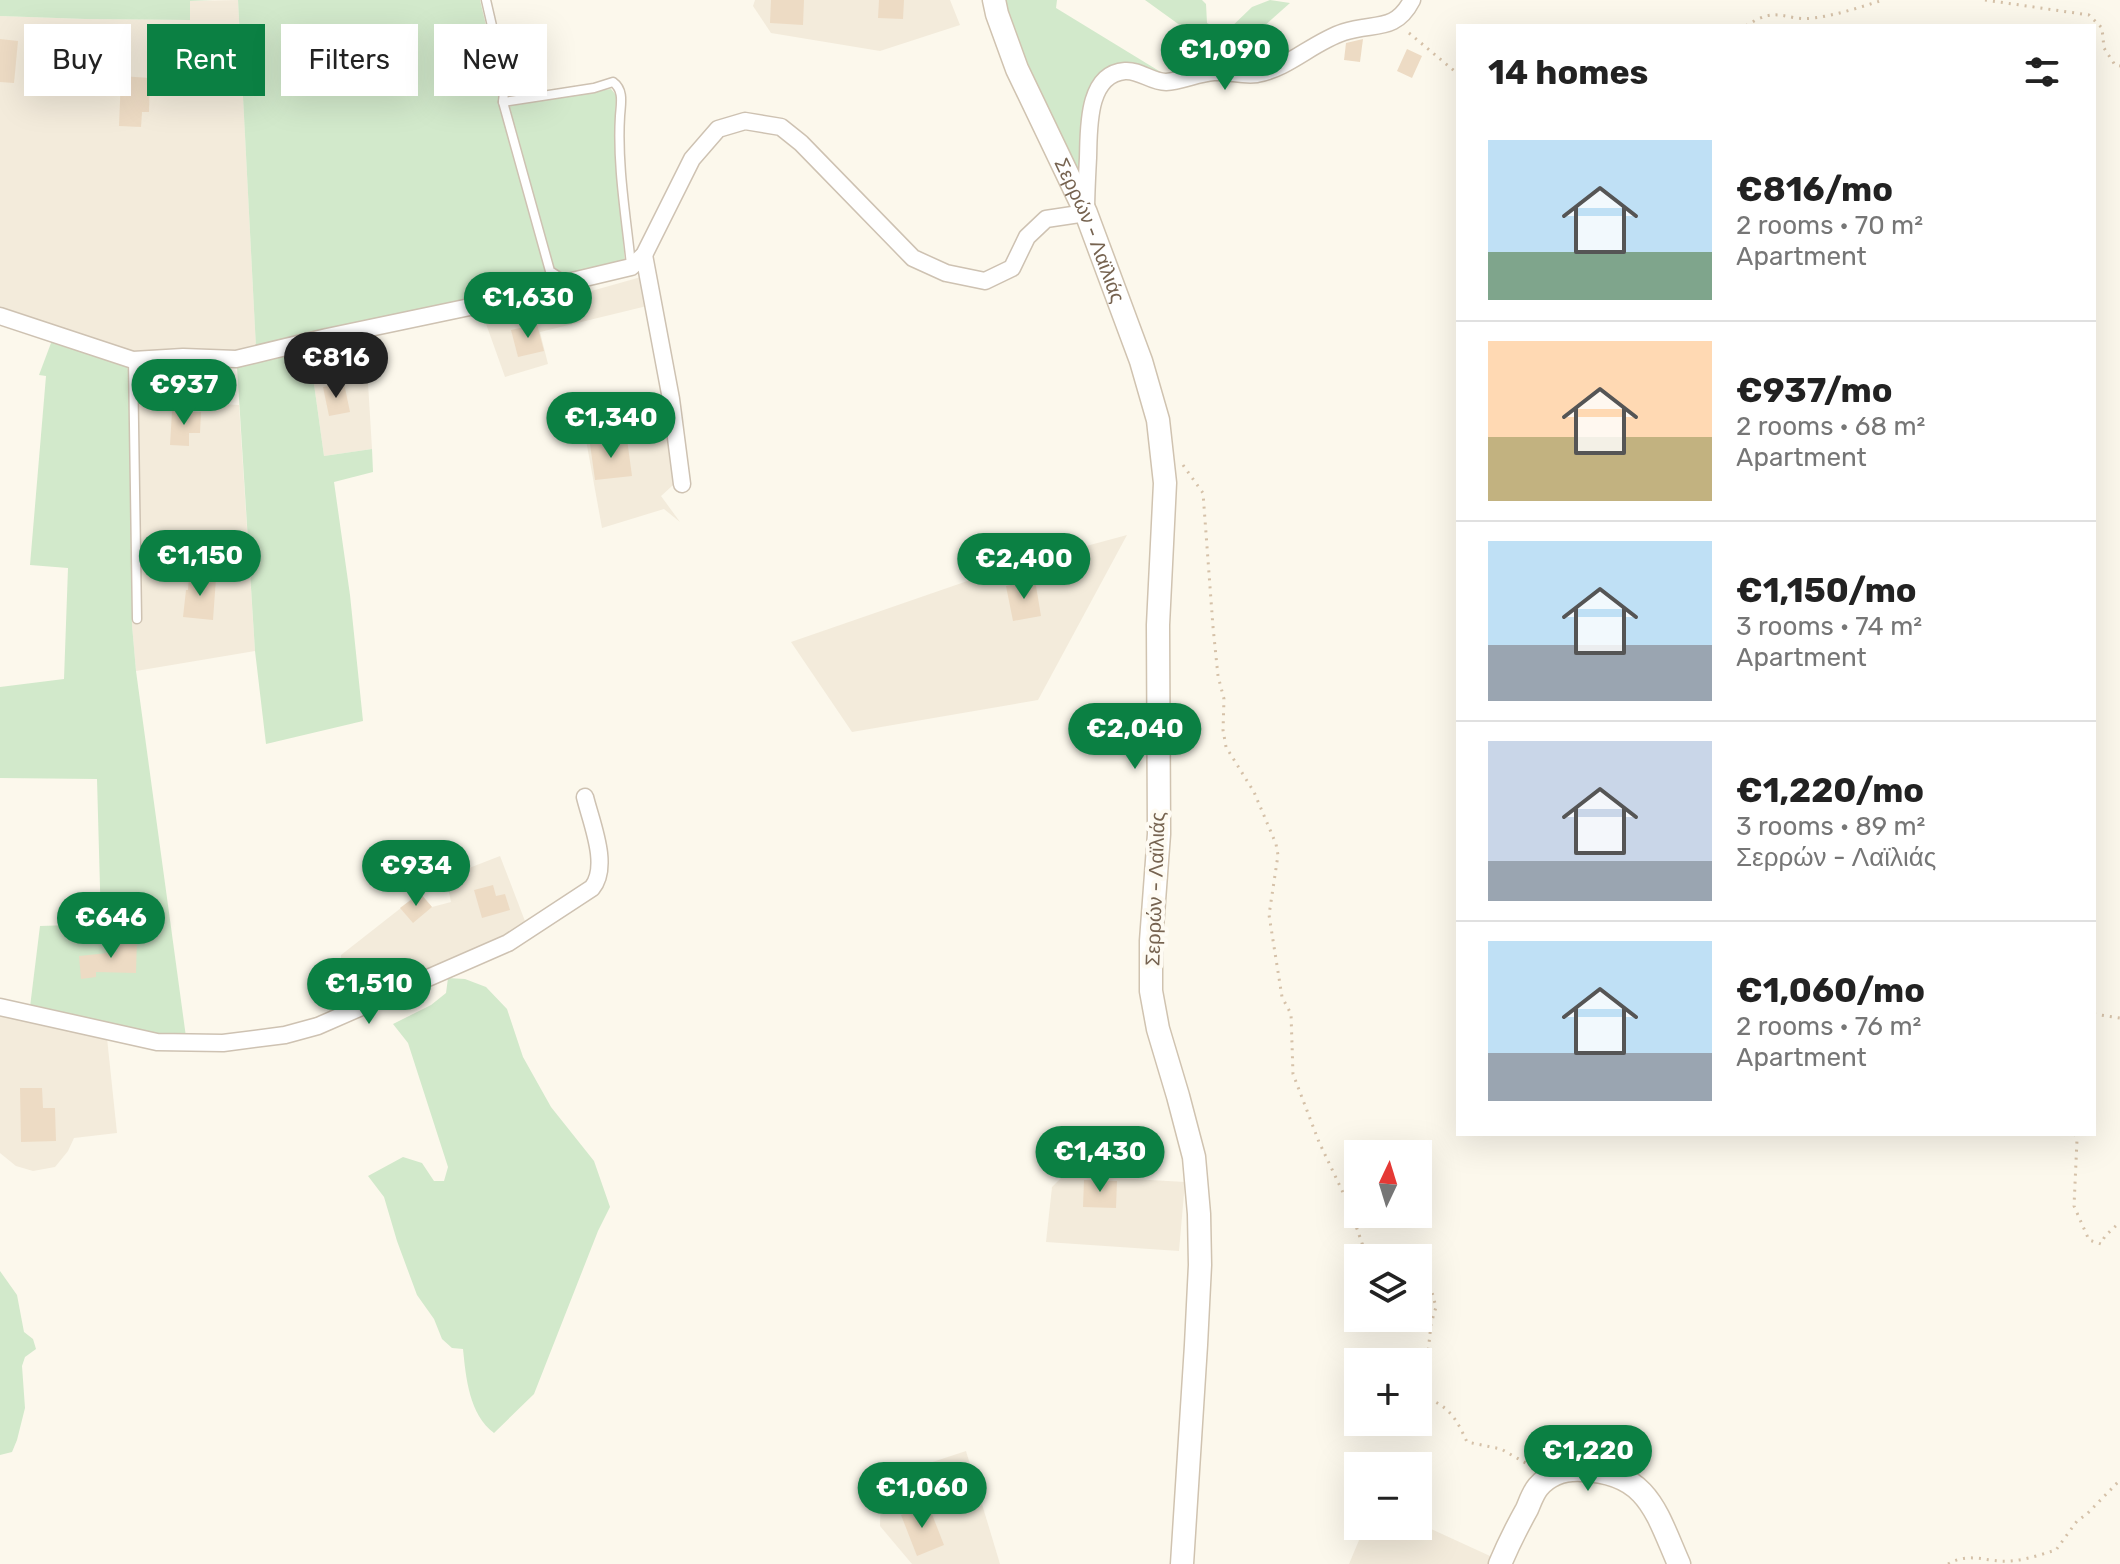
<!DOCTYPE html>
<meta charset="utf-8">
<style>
body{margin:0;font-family:Rubik,sans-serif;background:#f6f6f6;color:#222;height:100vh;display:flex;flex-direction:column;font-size:30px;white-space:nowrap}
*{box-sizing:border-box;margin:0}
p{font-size:26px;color:#767676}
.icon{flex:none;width:44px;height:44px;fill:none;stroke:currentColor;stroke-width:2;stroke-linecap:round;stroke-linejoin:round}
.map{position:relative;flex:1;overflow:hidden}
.drawer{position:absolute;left:1456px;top:24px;width:640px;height:1112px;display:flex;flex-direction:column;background:#fff;border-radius:0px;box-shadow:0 8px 32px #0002}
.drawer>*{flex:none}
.guide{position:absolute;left:24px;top:24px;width:760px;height:72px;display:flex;gap:16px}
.needle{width:52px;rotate:4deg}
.tools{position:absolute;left:1344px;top:1140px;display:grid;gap:16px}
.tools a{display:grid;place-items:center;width:88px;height:88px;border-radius:0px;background:#fff;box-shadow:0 8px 32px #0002;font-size:40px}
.price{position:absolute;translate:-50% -68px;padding:0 18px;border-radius:28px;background:#0b8043;color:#fff;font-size:26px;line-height:52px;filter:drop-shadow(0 2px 4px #0008)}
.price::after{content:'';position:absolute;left:50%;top:48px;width:24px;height:18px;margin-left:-12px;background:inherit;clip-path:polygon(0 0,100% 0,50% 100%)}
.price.on{background:#222;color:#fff}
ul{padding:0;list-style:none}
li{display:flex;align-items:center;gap:24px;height:200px;padding:0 32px}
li+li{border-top:2px solid #e0e0e0}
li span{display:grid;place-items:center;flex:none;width:224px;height:160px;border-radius:0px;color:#555}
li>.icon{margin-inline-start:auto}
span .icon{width:96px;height:96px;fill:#fffc;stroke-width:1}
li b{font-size:34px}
h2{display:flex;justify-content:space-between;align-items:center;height:96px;padding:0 32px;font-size:34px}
.chip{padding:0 28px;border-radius:0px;background:#fff;box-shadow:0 8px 32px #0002;font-size:28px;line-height:72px}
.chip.on{background:#0b8043;color:#fff}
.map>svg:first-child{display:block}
.residential{fill:#f3ebdb}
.green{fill:#d2e9cb}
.building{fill:#eddbc4}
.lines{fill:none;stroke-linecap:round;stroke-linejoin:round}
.lane-casing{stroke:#cec2b2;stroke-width:11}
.street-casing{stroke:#cec2b2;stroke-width:19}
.secondary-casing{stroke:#d0c3b0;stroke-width:25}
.path{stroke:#d5c1a8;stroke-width:3;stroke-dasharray:2 6;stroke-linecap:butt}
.lane{stroke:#fff;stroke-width:8}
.street{stroke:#fff;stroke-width:16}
.secondary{stroke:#fff;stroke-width:22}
.labels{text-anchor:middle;stroke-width:8;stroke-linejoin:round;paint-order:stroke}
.street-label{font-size:20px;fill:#766350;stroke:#fefbf3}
</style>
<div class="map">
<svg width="2120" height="1564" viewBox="0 0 2120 1564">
<rect width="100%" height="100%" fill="#fcf8ec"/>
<g class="residential">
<path d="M238 0 256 348 236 359 133 360 0 316V16L85 19 190 20V1Z"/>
<path d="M755 0H950L960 25 880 51 771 33 753 6Z"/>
<path d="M641 277 647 306 540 332 548 364 505 377 485 321Z"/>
<path d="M369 343 356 367 361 371 368 383 372 449 324 456 309 348Z"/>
<path d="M156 365 155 400 239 405 255 651 136 671 132 625 130 378Z"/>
<path d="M670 420 682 477 661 496 680 522 664 509 602 528 586 440Z"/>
<path d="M1127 535 1038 700 852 732 791 642 1005 568Z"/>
<path d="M500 856 528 929 326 1019 337 989 331 970 341 963V955L420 893 432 907 451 902 446 877Z"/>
<path d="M0 1015 107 1038 117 1133 74 1138 68 1151 55 1167 33 1171 16 1166 0 1153Z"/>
<path d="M1064 1175 1185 1182 1179 1251 1046 1242 1052 1187Z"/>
<path d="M966 1451 1000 1564H912L880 1526 881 1479Z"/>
<path d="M1418 1523 1501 1561 1500 1564H1349L1365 1526H1418Z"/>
</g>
<g class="green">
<path d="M0 0H213L190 1V20L85 19 0 16Z"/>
<path d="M238 0H480L499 80 498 98 547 275 551 282 256 348Z"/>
<path d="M1003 0H1057L1056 8 1164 74 1137 65 1094 85 1082 117 1081 186 1015 44Z"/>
<path d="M1145 0H1202L1206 4 1207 23 1225 33 1252 7 1270 0 1290 3 1243 45 1210 38 1181 26Z"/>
<path d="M611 89 616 95 615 141 625 263 574 277 562 275 553 267 521 153 509 105Z"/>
<path d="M54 335 127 366 130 378 132 625 136 671 186 1037 133 1034 30 1007 40 926 101 924 97 779 0 778V687L64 679 68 568 30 565 46 376 39 375Z"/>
<path d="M309 348 324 456 372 449 373 472 334 482 350 595 363 721 266 744 255 651 237 367Z"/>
<path d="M448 978 465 979 486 987 507 1009 523 1057 551 1107 594 1161 610 1207 598 1231 534 1394 494 1433C469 1414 466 1378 463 1349L452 1348 442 1339 434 1319 417 1295 397 1241 384 1197 368 1176 403 1157 422 1163 434 1181H444L448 1167 408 1043 393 1024 431 1005 446 993Z"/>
<path d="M0 1271 17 1295 24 1332 33 1339 36 1349 25 1357 22 1366 25 1408 17 1440 12 1452 0 1455Z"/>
</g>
<g class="building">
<path d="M771 0H804L803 25 770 23Z"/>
<path d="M879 0H904L903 19 878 18Z"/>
<path d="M0 39 18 41 14 83 0 82Z"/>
<path d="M1363 39 1360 62 1344 60 1346 43Z"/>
<path d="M1407 49 1422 56 1412 78 1397 71Z"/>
<path d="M121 76 150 78 149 112H142L141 127 119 126Z"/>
<path d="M537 324 544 351 518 357 511 330Z"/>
<path d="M344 383 350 412 329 416 323 387Z"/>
<path d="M172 411 201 412 200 433H189V446L170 445Z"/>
<path d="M627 439 632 476 595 480 590 444Z"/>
<path d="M189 576 216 578 213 620 183 617 186 590H188Z"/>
<path d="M1035 580 1041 616 1013 621 1006 586Z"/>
<path d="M493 885 496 896 505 894 510 910 482 918 474 890Z"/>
<path d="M420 893 432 907 413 923 400 908Z"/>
<path d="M117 938 137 939 136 973 96 972V977L81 979 79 956 117 952Z"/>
<path d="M20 1088H42L43 1108H55L56 1141 21 1142Z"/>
<path d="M1084 1180 1117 1181 1116 1208 1083 1207Z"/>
<path d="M928 1504 944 1545 917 1556 901 1515Z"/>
</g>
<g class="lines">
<g class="lane-casing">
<g id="lane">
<path d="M486 0 505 82 503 102 550 271 564 280"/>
<path d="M503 102 594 88 613 82C624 90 621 103 620 116 617 165 626 216 631 265"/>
<path d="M133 360 137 619"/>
</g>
</g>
<g class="street-casing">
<g id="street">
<path d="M644 255 671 399 682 484"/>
<path d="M0 316 133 360 183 357 236 359 327 337 484 304 568 282 631 267 644 255 692 159 718 129 745 121 781 127 801 143 913 258 946 273 985 281 1012 268 1027 237 1046 219 1086 213C1086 195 1087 177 1088 158 1089 131 1086 74 1125 71 1140 70 1151 82 1166 82 1182 81 1198 73 1214 72 1229 71 1242 76 1257 74 1289 68 1313 42 1344 32 1374 22 1395 33 1412 0"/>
<path d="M0 1007 157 1042 223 1043 285 1035 318 1026 508 943 592 888C610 866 591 822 585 797"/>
</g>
</g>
<g class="secondary-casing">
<g id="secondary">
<path id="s1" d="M994 0 997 14 1017 69 1086 213 1141 361 1158 420 1165 483 1158 625 1159 834 1151 941V991L1158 1029 1178 1096 1194 1157 1199 1214 1200 1265 1196 1345 1182 1564"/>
<path d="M1500 1564C1508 1545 1517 1527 1527 1509 1530 1502 1533 1493 1538 1487 1549 1474 1566 1469 1582 1470 1648 1472 1656 1512 1679 1564"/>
</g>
</g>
<g class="path">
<path d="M1985 0 2089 15 2102 28 2104 48 2115 65 2120 66"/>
<path d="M1746 26C1778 4 1785 22 1814 18 1837 15 1861 7 1883 0"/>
<path d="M1409 33 1458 74"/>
<path d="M1183 465 1203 493 1213 627 1218 676 1224 699 1223 730 1226 747 1254 792 1276 844 1278 855 1269 915 1282 997 1291 1014 1293 1074 1319 1142 1348 1203 1363 1246 1370 1256 1378 1258"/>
<path d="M2094 1014 2120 1018"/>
<path d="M2075 1134 2077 1140 2074 1206 2089 1240 2101 1244 2105 1236 2120 1222"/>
<path d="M1418 1275 1430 1285 1436 1307 1431 1324 1428 1353 1431 1370 1425 1388 1424 1397C1449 1406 1456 1418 1467 1442L1501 1449 1531 1466"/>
<path d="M1948 1564C1971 1551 1987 1563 2011 1561 2026 1560 2042 1554 2056 1550L2077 1521 2087 1514 2120 1480"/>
</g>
<use href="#lane" class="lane"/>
<use href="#street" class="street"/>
<use href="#secondary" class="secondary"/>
</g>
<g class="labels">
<g class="street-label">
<text dy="7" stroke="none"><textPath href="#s1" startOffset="250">Σερρών - Λαϊλιάς</textPath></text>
<text transform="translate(1155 889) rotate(-88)" y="7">Σερρών - Λαϊλιάς</text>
</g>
</g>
</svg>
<div class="tools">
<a><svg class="needle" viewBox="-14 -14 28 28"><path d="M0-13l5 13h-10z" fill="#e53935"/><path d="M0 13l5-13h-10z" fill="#767676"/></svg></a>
<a><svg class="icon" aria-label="layers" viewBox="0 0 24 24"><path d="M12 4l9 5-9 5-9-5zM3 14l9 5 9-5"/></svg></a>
<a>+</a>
<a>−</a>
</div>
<b class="price" style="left:1225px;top:92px">€1,090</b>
<b class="price" style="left:528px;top:340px">€1,630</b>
<b class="price on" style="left:336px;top:400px">€816</b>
<b class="price" style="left:184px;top:427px">€937</b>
<b class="price" style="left:611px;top:460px">€1,340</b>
<b class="price" style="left:200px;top:598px">€1,150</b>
<b class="price" style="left:1024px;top:601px">€2,400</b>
<b class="price" style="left:1135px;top:771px">€2,040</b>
<b class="price" style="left:416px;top:908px">€934</b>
<b class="price" style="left:111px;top:960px">€646</b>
<b class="price" style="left:369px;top:1026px">€1,510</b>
<b class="price" style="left:1100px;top:1194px">€1,430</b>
<b class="price" style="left:1588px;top:1493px">€1,220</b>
<b class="price" style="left:922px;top:1530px">€1,060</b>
<div class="guide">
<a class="chip">Buy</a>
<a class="chip on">Rent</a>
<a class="chip">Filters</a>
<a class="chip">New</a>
</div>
<section class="drawer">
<h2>14 homes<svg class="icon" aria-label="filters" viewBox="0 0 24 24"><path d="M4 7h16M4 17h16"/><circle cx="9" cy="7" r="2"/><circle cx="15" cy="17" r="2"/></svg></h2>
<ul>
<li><span style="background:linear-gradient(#bfe0f5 70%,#7fa58c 0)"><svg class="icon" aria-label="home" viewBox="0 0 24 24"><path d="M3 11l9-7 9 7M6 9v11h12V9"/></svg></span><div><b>€816/mo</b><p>2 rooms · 70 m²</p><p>Apartment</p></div></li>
<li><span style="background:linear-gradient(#ffd9b3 60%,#c2b280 0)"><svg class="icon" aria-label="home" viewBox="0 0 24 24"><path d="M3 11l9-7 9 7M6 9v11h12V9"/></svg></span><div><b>€937/mo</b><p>2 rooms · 68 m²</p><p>Apartment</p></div></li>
<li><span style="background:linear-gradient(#bfe0f5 65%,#9aa5b1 0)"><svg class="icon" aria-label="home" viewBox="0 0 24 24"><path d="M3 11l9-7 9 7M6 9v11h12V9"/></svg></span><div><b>€1,150/mo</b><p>3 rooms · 74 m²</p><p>Apartment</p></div></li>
<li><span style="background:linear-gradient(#c9d6e8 75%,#9aa5b1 0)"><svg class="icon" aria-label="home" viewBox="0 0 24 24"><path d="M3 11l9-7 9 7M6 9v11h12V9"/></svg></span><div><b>€1,220/mo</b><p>3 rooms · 89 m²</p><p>Σερρών - Λαϊλιάς</p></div></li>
<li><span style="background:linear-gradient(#bfe0f5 70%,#9aa5b1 0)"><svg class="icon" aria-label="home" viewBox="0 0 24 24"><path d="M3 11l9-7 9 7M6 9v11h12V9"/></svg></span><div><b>€1,060/mo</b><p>2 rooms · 76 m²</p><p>Apartment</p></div></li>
</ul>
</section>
</div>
